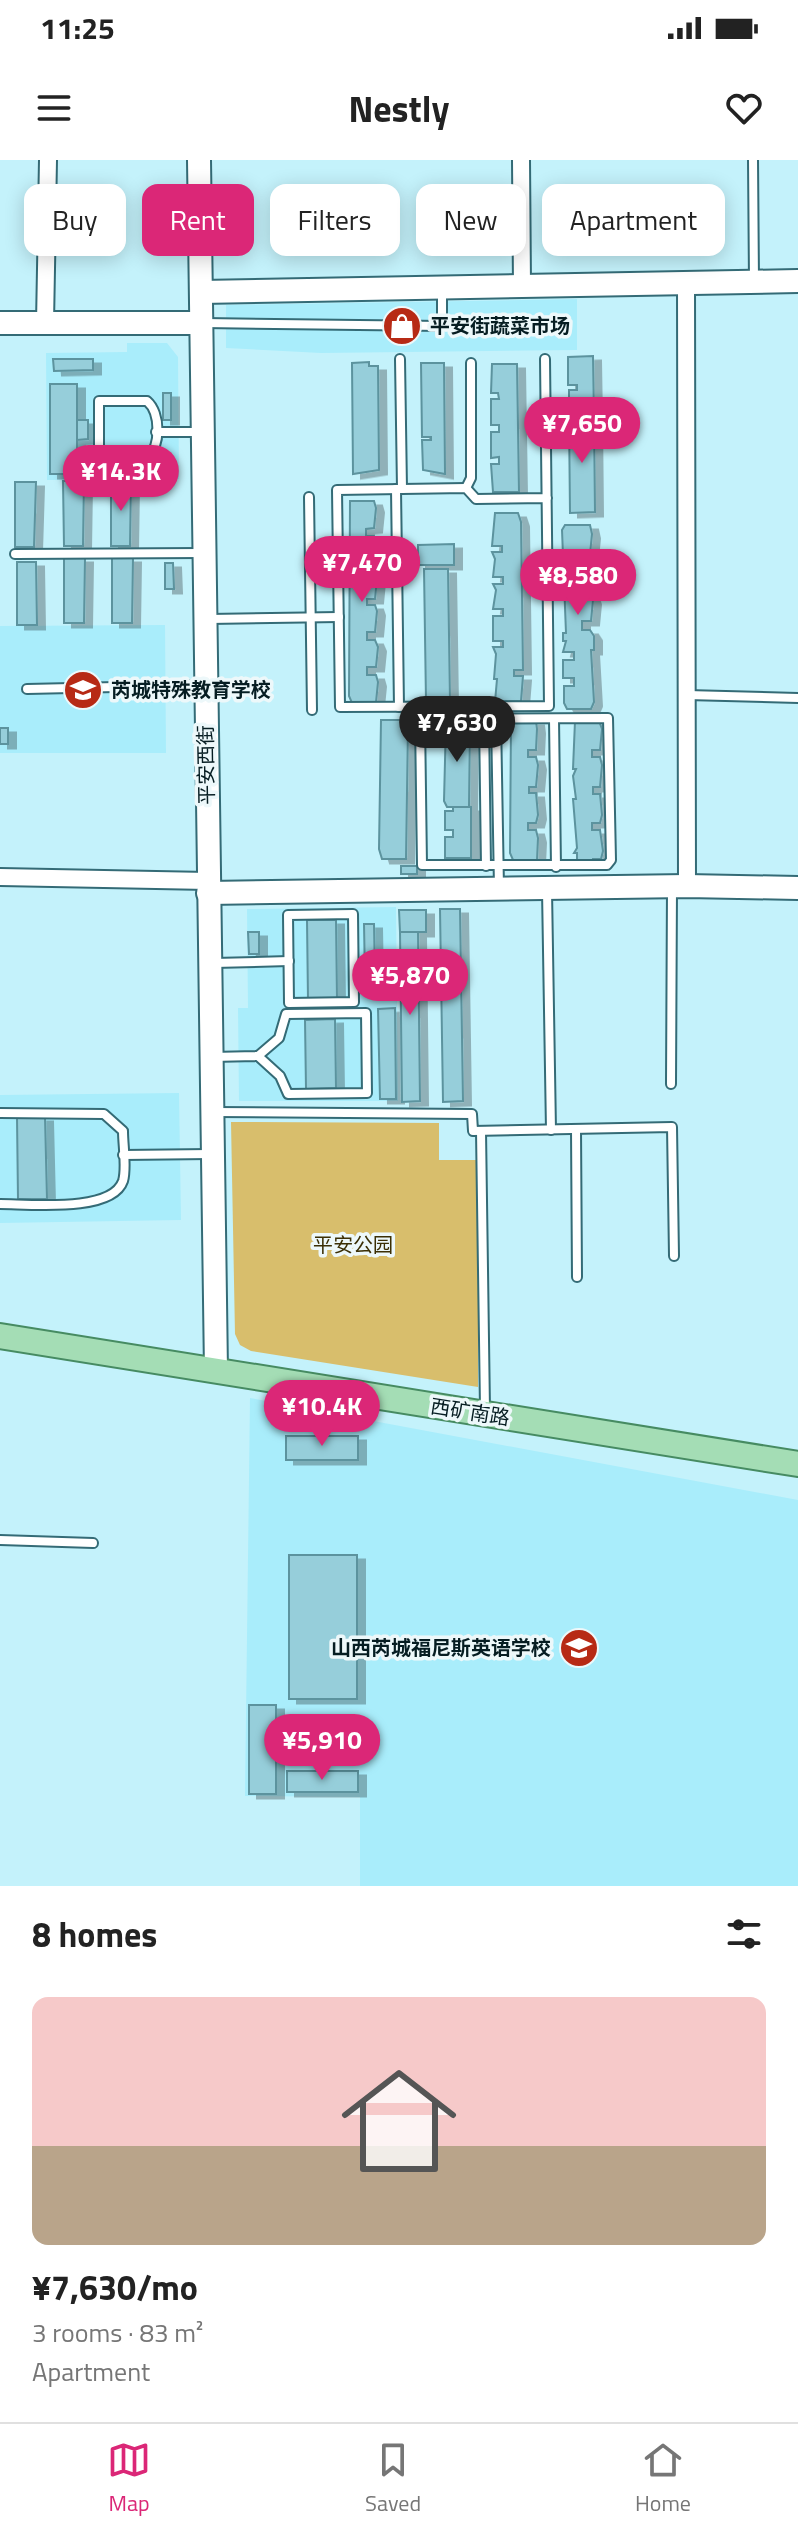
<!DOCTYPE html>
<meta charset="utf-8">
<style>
body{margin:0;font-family:"Titillium Web","Noto Sans SC",sans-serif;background:#f2f2f2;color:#222;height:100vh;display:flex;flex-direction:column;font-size:30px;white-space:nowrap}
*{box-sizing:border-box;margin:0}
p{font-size:26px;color:#767676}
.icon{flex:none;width:44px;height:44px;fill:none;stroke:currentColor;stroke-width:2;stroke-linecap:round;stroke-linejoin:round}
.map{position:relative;height:1726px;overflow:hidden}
.details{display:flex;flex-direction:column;background:#fff;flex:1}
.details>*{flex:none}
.top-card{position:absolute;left:24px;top:24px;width:750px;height:72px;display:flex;gap:16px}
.price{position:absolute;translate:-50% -68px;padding:0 18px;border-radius:28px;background:#db2777;color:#fff;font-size:26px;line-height:52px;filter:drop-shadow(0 2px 4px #0008)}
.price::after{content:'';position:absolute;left:50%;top:48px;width:24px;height:18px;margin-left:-12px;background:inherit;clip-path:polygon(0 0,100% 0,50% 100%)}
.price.active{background:#222;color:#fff}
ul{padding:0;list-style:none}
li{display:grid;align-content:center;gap:16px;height:424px;padding:0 32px}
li+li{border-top:2px solid #e0e0e0}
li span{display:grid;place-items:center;height:248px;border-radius:16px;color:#555}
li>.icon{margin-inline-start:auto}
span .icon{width:144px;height:144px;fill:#fffc;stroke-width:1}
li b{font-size:34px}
h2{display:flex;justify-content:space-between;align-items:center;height:96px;padding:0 32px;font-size:34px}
.chip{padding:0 28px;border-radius:16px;background:#fff;box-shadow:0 4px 20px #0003;font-size:28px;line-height:72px}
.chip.active{background:#db2777;color:#fff}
.status{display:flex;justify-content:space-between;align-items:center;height:56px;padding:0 40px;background:#fff;direction:ltr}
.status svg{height:22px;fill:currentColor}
header{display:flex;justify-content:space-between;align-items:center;height:104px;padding:0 32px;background:#fff;font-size:36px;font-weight:700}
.tabs{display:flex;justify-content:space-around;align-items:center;height:112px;border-top:2px solid #e0e0e0;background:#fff;font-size:22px;color:#767676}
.tabs a{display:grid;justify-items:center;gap:4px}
.tabs .active{color:#db2777}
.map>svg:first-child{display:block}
.built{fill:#a9edfb}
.green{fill:#d8be6c}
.building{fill:#96ceda;stroke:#5c939e;stroke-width:2;filter:url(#shadow)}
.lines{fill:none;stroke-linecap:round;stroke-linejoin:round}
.lane-casing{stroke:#346b76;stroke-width:12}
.street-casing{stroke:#346b76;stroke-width:20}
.secondary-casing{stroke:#346b76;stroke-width:26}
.primary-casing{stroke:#468b62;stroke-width:28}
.lane{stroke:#fff;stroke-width:8}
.street{stroke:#fff;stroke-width:16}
.secondary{stroke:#fff;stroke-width:22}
.primary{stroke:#a4ddb5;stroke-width:24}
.labels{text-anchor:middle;stroke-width:7;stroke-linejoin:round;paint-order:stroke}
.poi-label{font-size:20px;font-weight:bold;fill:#061d22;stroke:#edf8fa;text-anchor:start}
.street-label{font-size:20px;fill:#061d22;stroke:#edf8fa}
.park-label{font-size:20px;fill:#3b2f05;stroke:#edf8fa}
</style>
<div class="status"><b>11:25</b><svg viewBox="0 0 49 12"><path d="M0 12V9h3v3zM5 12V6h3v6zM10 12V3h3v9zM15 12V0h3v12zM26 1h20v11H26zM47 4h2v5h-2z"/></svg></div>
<header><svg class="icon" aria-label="menu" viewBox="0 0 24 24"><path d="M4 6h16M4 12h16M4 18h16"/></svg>Nestly<svg class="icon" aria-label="heart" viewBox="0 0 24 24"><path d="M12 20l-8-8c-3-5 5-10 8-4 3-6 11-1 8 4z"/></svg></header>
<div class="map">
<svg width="798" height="1726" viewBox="0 0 798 1726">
<defs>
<filter id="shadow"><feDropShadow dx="8" dy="4.5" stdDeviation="0" flood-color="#0004"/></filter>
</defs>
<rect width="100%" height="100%" fill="#c4f2fb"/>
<g class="built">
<path d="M577 139V190L321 193 226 188V145Z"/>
<path d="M127 183H167L178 197 179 319 47 320 46 193 127 192Z"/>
<path d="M165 465 166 593H0V466Z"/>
<path d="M396 747 398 941H239L238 848H248L247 749Z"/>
<path d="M179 933 181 1060 0 1063V935Z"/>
<path d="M250 1238 798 1340V1726H360V1637L245 1636Z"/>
</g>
<path class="green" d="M231 962 439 963V1000H478V1227L251 1191 240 1185 235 1174Z"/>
<g class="building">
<path d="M593 196 594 257H569V230H577V225H568V197Z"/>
<path d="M53 199H93V210L54 211Z"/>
<path d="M369 202V206H378L379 310 353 314 352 203Z"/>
<path d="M421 203H444L445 314 423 310 422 280H431V277H422Z"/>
<path d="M492 204H517L519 332H493L491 304H499V297L491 298V272H499V265H491V239H499L498 233H491Z"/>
<rect x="50" y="224" width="27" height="90"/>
<rect x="163" y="233" width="8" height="27"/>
<path d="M569 257H594L595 352 570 353Z"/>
<path d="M77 260H88V279L77 280Z"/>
<path d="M63 321H84L83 386H64Z"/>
<path d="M111 321H131L130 386H111Z"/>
<path d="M15 322H36L34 387H15Z"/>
<path d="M350 341H374L376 348 374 368 366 369V376H374L377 382 375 403H366V412H375L377 418 375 439H367V445H375L377 451 375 472H367V480H375L378 487 376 507H367V515H376L378 522 376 542 352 543 349 536Z"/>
<path d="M495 353H518L521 362 523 510H514V516H523L521 541 495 542 497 519H494L496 494 493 487H503V481H493V456H503V449H493L496 430 493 424H503V417H493L495 399 492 392H502V386H492Z"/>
<path d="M565 365H590L592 374 590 394H581L582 401H590L593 407 591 428H582V434H591L593 440 591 461H582V470H590L594 476V490H591L594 542 591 549H567L564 543V526H574V518H563V500H574V492H563L566 481H563V473H566L562 370Z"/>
<path d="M454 384V405H418V385Z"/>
<path d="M64 398H85L84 463H64Z"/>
<path d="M112 398H133L132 463H112Z"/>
<path d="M17 402H36L37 465H17Z"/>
<path d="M165 403H173L174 429H165Z"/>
<path d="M424 409H448L450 541H426Z"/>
<path d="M381 560H405L408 566 406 699H382L379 689Z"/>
<path d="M446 561H468L470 567 469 647H447L444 641Z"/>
<path d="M511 561H536L537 569 536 590H528V597H536L538 605 536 627H529V633H536L538 655 536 663H528V670H536L538 678 537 700H513L510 693Z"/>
<path d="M575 561H599L602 569 600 590H592V597H600L602 605 600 627H593V634H600L602 655 600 663H592V670H600L603 691 601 699H593V703L577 704V693H574L577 688 573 639H576L573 616 576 609H573Z"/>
<rect x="0" y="568" width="8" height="16"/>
<path d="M453 647H471V698H445V677H453V670H445V651H453Z"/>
<rect x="401" y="706" width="16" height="8"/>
<path d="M440 749H460L463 941 443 942Z"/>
<path d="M399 750H426V772H400Z"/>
<path d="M307 760H336L337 839 308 840Z"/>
<path d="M364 764H374L375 819H365Z"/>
<path d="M248 772H259V794H249Z"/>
<path d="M400 772H418L420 941 402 942Z"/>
<path d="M395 848 396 939H380L378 849Z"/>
<path d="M335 859 336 928 306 929 305 860Z"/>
<path d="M17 957H45L47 1039H18Z"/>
<rect x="286" y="1276" width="72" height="24"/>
<rect x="289" y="1395" width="68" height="144"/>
<rect x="249" y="1545" width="27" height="89"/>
<rect x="287" y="1611" width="71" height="21"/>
</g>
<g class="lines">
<g class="lane-casing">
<g id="lane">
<path d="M753 0 754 121"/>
<path d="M204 163 442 166V128"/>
<path d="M400 199 402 329"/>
<path d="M545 199 549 546 340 547 337 330 466 328 476 339 547 338"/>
<path d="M99 241H147C161 253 161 287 147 298L99 299Z"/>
<path d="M156 272H202"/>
<path d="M466 328 471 318V203"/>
<path d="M396 329 399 547"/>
<path d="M309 337 312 550"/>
<path d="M15 394 202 393"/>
<path d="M209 459 339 457"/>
<path d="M27 529 205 525"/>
<path d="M687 535 798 538"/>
<path d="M608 558 611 700 607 705H422L420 559Z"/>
<path d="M484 559 486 706"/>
<path d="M496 559 499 728"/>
<path d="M554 559 556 707"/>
<path d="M547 730 551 970"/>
<path d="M353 754 354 842 289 843 288 755Z"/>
<path d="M214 803 289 801"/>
<path d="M212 897 258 896 280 916 288 934 367 933 366 853 286 854 279 878 258 896"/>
<path d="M671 924 672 729"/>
<path d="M213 952 472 954 473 971 672 967 674 1096"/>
<path d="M0 953 104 954 123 971C123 986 127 1008 123 1021 112 1053 29 1044 0 1044"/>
<path d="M576 969 577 1117"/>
<path d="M481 971 485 1249"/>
<path d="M123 995 210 994"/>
<path d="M0 1380 93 1383"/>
</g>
</g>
<g class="street-casing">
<g id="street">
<path d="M521 0 522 126"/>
<path d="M686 123 687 726"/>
<path d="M45 163 48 0"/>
<path d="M0 717 208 721"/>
</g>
</g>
<g class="secondary-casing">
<g id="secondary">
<path d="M199 0 216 1211"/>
<path d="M201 132 798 121"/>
<path d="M0 163H201"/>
<path d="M208 733 687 726 798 728"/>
</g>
</g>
<g class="primary-casing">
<path id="primary" d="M0 1176 798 1304"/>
</g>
<use href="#lane" class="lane"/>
<use href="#street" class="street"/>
<use href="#secondary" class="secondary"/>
<use href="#primary" class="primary"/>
</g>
<defs>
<g id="shop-disc" transform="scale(2)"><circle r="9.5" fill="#b72a15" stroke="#edf8fa"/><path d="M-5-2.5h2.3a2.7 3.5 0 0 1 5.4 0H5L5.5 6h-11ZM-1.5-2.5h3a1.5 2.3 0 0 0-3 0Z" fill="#fff"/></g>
<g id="school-disc" transform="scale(2)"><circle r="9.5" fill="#b72a15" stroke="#edf8fa"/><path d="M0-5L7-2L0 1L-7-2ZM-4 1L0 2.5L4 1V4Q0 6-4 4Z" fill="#fff"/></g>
</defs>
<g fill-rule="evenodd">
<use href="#shop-disc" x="402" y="166"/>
<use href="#school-disc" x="83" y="530"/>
<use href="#school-disc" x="579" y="1488"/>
</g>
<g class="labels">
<g class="poi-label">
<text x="430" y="173">平安街蔬菜市场</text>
<text x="111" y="537">芮城特殊教育学校</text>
<text x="551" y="1495" text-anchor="end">山西芮城福尼斯英语学校</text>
</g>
<g class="street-label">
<text transform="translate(206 605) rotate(-91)" y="7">平安西街</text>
<text transform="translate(470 1252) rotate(9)" y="7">西矿南路</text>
</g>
<g class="park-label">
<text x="353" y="1092">平安公园</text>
</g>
</g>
</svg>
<b class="price" style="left:582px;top:305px">¥7,650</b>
<b class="price" style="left:121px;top:353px">¥14.3K</b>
<b class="price" style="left:362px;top:444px">¥7,470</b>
<b class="price" style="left:578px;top:457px">¥8,580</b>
<b class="price active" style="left:457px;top:604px">¥7,630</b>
<b class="price" style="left:410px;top:857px">¥5,870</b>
<b class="price" style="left:322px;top:1288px">¥10.4K</b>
<b class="price" style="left:322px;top:1622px">¥5,910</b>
<div class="top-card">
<a class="chip">Buy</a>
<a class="chip active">Rent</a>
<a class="chip">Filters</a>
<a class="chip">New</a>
<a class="chip">Apartment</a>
</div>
</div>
<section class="details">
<h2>8 homes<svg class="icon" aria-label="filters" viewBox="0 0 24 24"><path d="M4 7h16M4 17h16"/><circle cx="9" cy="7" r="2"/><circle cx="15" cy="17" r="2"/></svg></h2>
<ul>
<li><span style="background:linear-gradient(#f6c9c9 60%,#b9a48a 0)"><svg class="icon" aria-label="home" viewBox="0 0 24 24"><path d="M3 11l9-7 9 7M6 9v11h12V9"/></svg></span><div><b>¥7,630/mo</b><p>3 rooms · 83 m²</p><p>Apartment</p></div></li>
</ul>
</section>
<nav class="tabs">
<a class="active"><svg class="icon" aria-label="map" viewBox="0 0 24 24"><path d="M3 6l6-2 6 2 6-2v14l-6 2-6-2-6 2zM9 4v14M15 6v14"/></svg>Map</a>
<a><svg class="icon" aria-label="saved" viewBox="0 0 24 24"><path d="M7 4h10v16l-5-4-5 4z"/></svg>Saved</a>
<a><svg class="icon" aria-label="home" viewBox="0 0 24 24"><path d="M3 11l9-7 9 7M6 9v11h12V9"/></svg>Home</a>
</nav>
